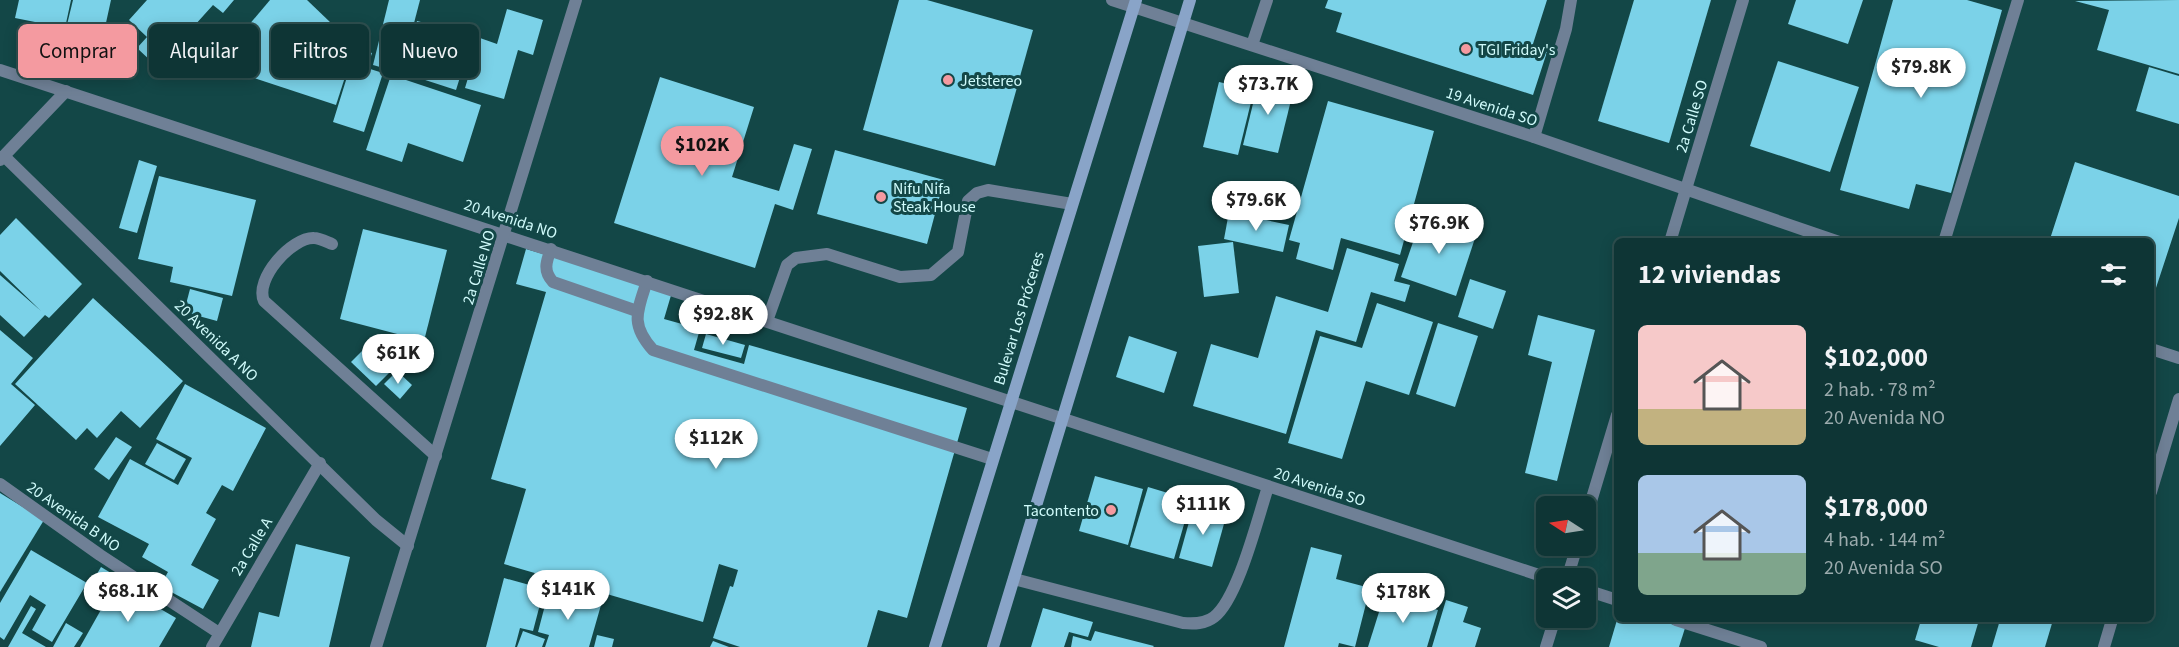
<!DOCTYPE html>
<html lang="es">
<meta charset="utf-8">
<style>
body{margin:0;font-family:"Source Sans 3",sans-serif;background:#173d3d;color:#f1f3f6;height:100vh;display:flex;flex-direction:column;font-size:22px;white-space:nowrap}
*{box-sizing:border-box;margin:0}
p{font-size:20px;color:#9babad}
.icon{flex:none;width:33px;height:33px;fill:none;stroke:currentColor;stroke-width:2;stroke-linecap:round;stroke-linejoin:round}
.map{position:relative;flex:1;overflow:hidden}
.drawer{position:absolute;left:1614px;top:238px;width:540px;height:384px;display:flex;flex-direction:column;background:#0e3535;border-radius:9px;box-shadow:0 3px 15px #0003,0 0 0 2px #2e5050}
.drawer>*{flex:none}
.banner{position:absolute;left:18px;top:24px;width:570px;height:54px;display:flex;gap:12px}
.needle{width:39px;rotate:282deg}
.fabs{position:absolute;left:1536px;top:496px;display:grid;gap:12px}
.fabs a{display:grid;place-items:center;width:60px;height:60px;border-radius:9px;background:#0e3535;box-shadow:0 3px 15px #0003,0 0 0 2px #2e5050;font-size:30px}
.price{position:absolute;translate:-50% -51px;padding:0 14px;border-radius:21px;background:#fff;color:#222;font-size:20px;line-height:39px;filter:drop-shadow(0 2px 3px #0008)}
.price::after{content:'';position:absolute;left:50%;top:36px;width:18px;height:14px;margin-left:-9px;background:inherit;clip-path:polygon(0 0,100% 0,50% 100%)}
.price.selected{background:#f49aa0;color:#111}
ul{padding:0;list-style:none}
li{display:flex;align-items:center;gap:18px;height:150px;padding:0 24px}
li span{display:grid;place-items:center;flex:none;width:168px;height:120px;border-radius:9px;color:#555}
li>.icon{margin-inline-start:auto}
span .icon{width:72px;height:72px;fill:#fffc;stroke-width:1}
li b{font-size:26px}
h2{display:flex;justify-content:space-between;align-items:center;height:72px;padding:0 24px;font-size:26px}
.tag{padding:0 21px;border-radius:9px;background:#0e3535;box-shadow:0 3px 15px #0003,0 0 0 2px #2e5050;font-size:21px;line-height:54px}
.tag.selected{background:#f49aa0;color:#111}
.map>svg:first-child{display:block}
.building{fill:#7bd2e8}
.lines{fill:none;stroke-linecap:round;stroke-linejoin:round}
.lane{stroke:#6f8096;stroke-width:12}
.street{stroke:#6f8096;stroke-width:12}
.secondary{stroke:#89a4c8;stroke-width:12}
.poi-dot{fill:#f49aa0;stroke:#134747;stroke-width:2}
.labels{text-anchor:middle;stroke-width:6;stroke-linejoin:round;paint-order:stroke}
.poi-label{font-size:16px;fill:#d0fbfb;stroke:#134747;text-anchor:start}
.street-label{font-size:16px;fill:#d0fbfb;stroke:#134747}
</style>
<div class="map">
<svg width="2179" height="647" viewBox="0 0 2179 647">
<rect width="100%" height="100%" fill="#134747"/>
<g class="building">
<path d="M19 0H71L65 28 15 18Z"/>
<path d="M73 0H111L100 50 63 41Z"/>
<path d="M147 0H234L223 13 213 5 185 36 200 51 186 68 165 49 153 63 137 48 147 37 129 20Z"/>
<path d="M270 0H307L355 46 336 105 215 65Z"/>
<path d="M389 0H420L401 73 373 65Z"/>
<path d="M899 0H927L1033 30 995 166 863 130Z"/>
<path d="M1328 0H1547L1532 47 1547 52 1533 95 1336 32 1342 13 1325 8Z"/>
<path d="M1634 0H1711L1669 143 1598 121Z"/>
<path d="M1796 0H1863L1848 44 1788 24Z"/>
<path d="M1893 0H1967L2002 10 1951 193 1916 184 1909 209 1840 190Z"/>
<path d="M2179 0V74L2097 50 2109 10 2075 1Z"/>
<path d="M507 9 543 20 533 55 518 50 504 99 465 88 480 38 497 44Z"/>
<path d="M417 21 429 24 415 80 402 76Z"/>
<path d="M436 24 473 35 456 90 419 78Z"/>
<path d="M113 26 139 32 135 47 109 40Z"/>
<path d="M356 48 372 53 367 68 383 73 364 132 333 122Z"/>
<path d="M1778 61 1859 87 1830 172 1750 146Z"/>
<path d="M2149 67 2179 76V124L2136 111Z"/>
<path d="M391 75 481 105 463 162 408 143 402 162 366 150Z"/>
<path d="M660 77 754 107 732 177 779 191 794 144 812 149 793 210 775 204 755 268 614 223Z"/>
<path d="M1259 79 1294 88 1278 153 1243 145Z"/>
<path d="M1219 82 1254 90 1238 155 1203 147Z"/>
<path d="M1328 101 1434 131 1400 255 1341 238 1333 270 1296 259 1300 243 1289 240Z"/>
<path d="M835 150 944 180 927 244 817 214Z"/>
<path d="M139 160 157 166 137 233 119 228Z"/>
<path d="M2075 162 2179 196V218L2153 297 2151 296V242H2049Z"/>
<path d="M159 176 256 200 232 296 170 282 173 267 138 259Z"/>
<path d="M1229 212 1289 225 1283 252 1224 239Z"/>
<path d="M1423 213 1477 232 1456 296 1401 277Z"/>
<path d="M16 218 82 284 49 318 45 315 24 337 0 315V275L41 311 0 271V235Z"/>
<path d="M363 229 447 250 424 341 340 319Z"/>
<path d="M1233 242 1239 293 1204 297 1198 246Z"/>
<path d="M1347 248 1399 264 1394 281 1410 285 1405 302 1371 292 1356 342 1316 330 1286 434 1193 406 1211 344 1258 358 1276 296 1328 312Z"/>
<path d="M526 249 672 292 664 319 700 329 694 350 744 364 749 345 967 408 907 618 878 610 867 647H740L713 638 730 586 733 587 738 570 719 564 703 622 504 564 526 489 491 479 546 292 516 284Z"/>
<path d="M1470 279 1506 291 1493 329 1458 317Z"/>
<path d="M190 289 223 298 217 321 184 312Z"/>
<path d="M93 298 183 381 140 428 121 411 97 438 87 428 76 440 15 384Z"/>
<path d="M1377 303 1433 322 1409 395 1366 381 1342 459 1288 443 1320 336 1362 348Z"/>
<path d="M1538 315 1595 330 1557 481 1525 473 1552 362 1528 355Z"/>
<path d="M1438 323 1478 336 1455 407 1416 394Z"/>
<path d="M0 330 33 358 11 384 35 405 0 446Z"/>
<path d="M706 334 745 345 741 358 702 348Z"/>
<path d="M1129 336 1177 352 1164 393 1116 377Z"/>
<path d="M366 347 390 372 376 386 351 362Z"/>
<path d="M397 371 412 385 400 399 384 384Z"/>
<path d="M185 384 266 428 233 491 222 485 206 513 216 519 191 565 219 580 203 609 160 586 168 572 142 557 149 544 98 517 130 459 178 485 192 458 156 439Z"/>
<path d="M116 437 132 447 109 480 94 469Z"/>
<path d="M157 443 186 459 174 480 145 464Z"/>
<path d="M1095 476 1143 489 1128 545 1079 531Z"/>
<path d="M1148 487 1191 500 1174 559 1130 547Z"/>
<path d="M0 493 44 520 0 592Z"/>
<path d="M1194 504 1227 513 1212 567 1179 558Z"/>
<path d="M296 544 350 557 329 647H251L259 612 279 617Z"/>
<path d="M1311 547 1342 555 1336 579 1370 588 1355 647 1339 643 1338 647H1284Z"/>
<path d="M31 550 87 583 52 642 32 630 46 605 30 595 4 640 0 637V603Z"/>
<path d="M101 567 111 573 97 597 87 591Z"/>
<path d="M504 578 544 589 533 631 520 628 515 647H486Z"/>
<path d="M116 583 176 618 159 647H80Z"/>
<path d="M549 590 601 605 589 647H545L549 635 538 632Z"/>
<path d="M1385 593 1438 610 1427 647H1368Z"/>
<path d="M1446 600 1468 607 1463 622 1481 628 1475 647H1432Z"/>
<path d="M31 606 36 609 22 633 46 647H8Z"/>
<path d="M1043 608 1093 622 1088 637 1069 632 1064 647H1031Z"/>
<path d="M1617 620H1657L1685 628 1679 647H1609Z"/>
<path d="M1921 620H1979L1971 647H1939L1915 640Z"/>
<path d="M2000 620H2053L2045 647H1992Z"/>
<path d="M66 623 83 633 74 647H53Z"/>
<path d="M523 631 545 639 542 647H517Z"/>
<path d="M1095 631 1154 646 1153 647H1071L1073 636 1091 641Z"/>
<path d="M597 635 614 639 612 647H594Z"/>
<path d="M713 641 729 647H710Z"/>
</g>
<g class="lines">
<g class="lane">
<path d="M1252 45 1267 0"/>
<path d="M1534 137 1566 29 1571 0"/>
<path d="M332 244C327 242 319 238 314 238 292 237 254 279 264 301L436 456"/>
<path d="M551 249C546 262 543 271 553 282L637 311"/>
<path d="M647 281C637 312 630 324 653 350L992 459"/>
<path d="M767 321 787 265 796 258 827 254 900 277 931 275 958 252 968 201 977 193 988 190 1072 204"/>
<path d="M1014 579 1183 623C1194 624 1205 624 1214 617 1238 599 1258 517 1268 487"/>
</g>
<g class="street">
<path d="M1112 0 1534 137 1839 242"/>
<path d="M0 70C518 238 1034 411 1551 579"/>
<path d="M4 156 376 520 408 546"/>
<path d="M0 160 66 91"/>
<path d="M1670 242 1743 0"/>
<path d="M1944 242 2018 0"/>
<path d="M2151 349 2179 358"/>
<path d="M0 484 100 555 219 633"/>
<path d="M2151 492 2179 399"/>
<path d="M1586 518 1617 415"/>
<path d="M1567 579 1577 546"/>
<path d="M1586 590 1617 600"/>
<path d="M1676 620 1761 647"/>
<path d="M212 647 320 463"/>
<path d="M376 647 576 0"/>
<path d="M1546 647 1555 618"/>
<path d="M2104 647 2112 620"/>
</g>
<g class="secondary">
<path d="M935 647 1136 0"/>
<path d="M993 647 1190 0"/>
</g>
</g>
<g class="poi-dot">
<circle cx="1466" cy="49" r="6"/>
<circle cx="948" cy="80" r="6"/>
<circle cx="881" cy="197" r="6"/>
<circle cx="1111" cy="510" r="6"/>
</g>
<g class="labels">
<g class="poi-label">
<text x="1478" y="55">TGI Friday's</text>
<text x="960" y="86">Jetstereo</text>
<text x="893" y="194">Nifu Nifa<tspan x="893" dy="18">Steak House</tspan></text>
<text x="1099" y="516" text-anchor="end">Tacontento</text>
</g>
<g class="street-label">
<text transform="translate(1492 106) rotate(18)" y="6">19 Avenida SO</text>
<text transform="translate(1691 116) rotate(-73)" y="6">2a Calle SO</text>
<text transform="translate(511 218) rotate(18)" y="6">20 Avenida NO</text>
<text transform="translate(478 267) rotate(-73)" y="6">2a Calle NO</text>
<text transform="translate(1018 318) rotate(-73)" y="6">Bulevar Los Próceres</text>
<text transform="translate(217 340) rotate(44)" y="6">20 Avenida A NO</text>
<text transform="translate(1320 486) rotate(18)" y="6">20 Avenida SO</text>
<text transform="translate(74 516) rotate(35)" y="6">20 Avenida B NO</text>
<text transform="translate(251 546) rotate(-59)" y="6">2a Calle A</text>
</g>
</g>
</svg>
<div class="fabs">
<a><svg class="needle" viewBox="-14 -14 28 28"><path d="M0-13l5 13h-10z" fill="#e53935"/><path d="M0 13l5-13h-10z" fill="#9babad"/></svg></a>
<a><svg class="icon" aria-label="layers" viewBox="0 0 24 24"><path d="M12 4l9 5-9 5-9-5zM3 14l9 5 9-5"/></svg></a>
</div>
<b class="price" style="left:1921px;top:99px">$79.8K</b>
<b class="price" style="left:1268px;top:116px">$73.7K</b>
<b class="price selected" style="left:702px;top:177px">$102K</b>
<b class="price" style="left:1256px;top:232px">$79.6K</b>
<b class="price" style="left:1439px;top:255px">$76.9K</b>
<b class="price" style="left:723px;top:346px">$92.8K</b>
<b class="price" style="left:398px;top:385px">$61K</b>
<b class="price" style="left:716px;top:470px">$112K</b>
<b class="price" style="left:1203px;top:536px">$111K</b>
<b class="price" style="left:568px;top:621px">$141K</b>
<b class="price" style="left:128px;top:623px">$68.1K</b>
<b class="price" style="left:1403px;top:624px">$178K</b>
<div class="banner">
<a class="tag selected">Comprar</a>
<a class="tag">Alquilar</a>
<a class="tag">Filtros</a>
<a class="tag">Nuevo</a>
</div>
<section class="drawer">
<h2>12 viviendas<svg class="icon" aria-label="filters" viewBox="0 0 24 24"><path d="M4 7h16M4 17h16"/><circle cx="9" cy="7" r="2"/><circle cx="15" cy="17" r="2"/></svg></h2>
<ul>
<li><span style="background:linear-gradient(#f6c9c9 70%,#c2b280 0)"><svg class="icon" aria-label="home" viewBox="0 0 24 24"><path d="M3 11l9-7 9 7M6 9v11h12V9"/></svg></span><div><b>$102,000</b><p>2 hab. · 78 m²</p><p>20 Avenida NO</p></div></li>
<li><span style="background:linear-gradient(#a9c7e8 65%,#7fa58c 0)"><svg class="icon" aria-label="home" viewBox="0 0 24 24"><path d="M3 11l9-7 9 7M6 9v11h12V9"/></svg></span><div><b>$178,000</b><p>4 hab. · 144 m²</p><p>20 Avenida SO</p></div></li>
</ul>
</section>
</div>
